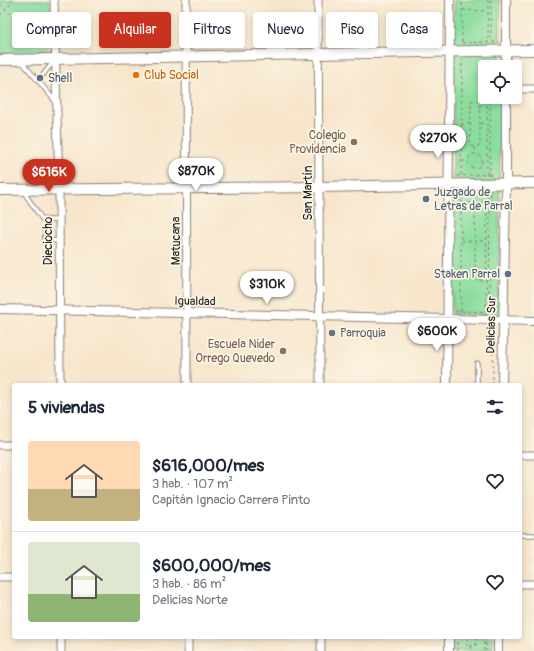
<!DOCTYPE html>
<html lang="es">
<meta charset="utf-8">
<style>
body{margin:0;font-family:Pangolin,sans-serif;background:#f6f6f7;color:#1f2937;height:100vh;display:flex;flex-direction:column;font-size:15px;white-space:nowrap}
*{box-sizing:border-box;margin:0}
p{font-size:13px;color:#747a83}
.icon{flex:none;width:22px;height:22px;fill:none;stroke:currentColor;stroke-width:2;stroke-linecap:round;stroke-linejoin:round}
.map{position:relative;flex:1;overflow:hidden}
.drawer{position:absolute;left:12px;top:383px;width:510px;height:256px;display:flex;flex-direction:column;background:#fff;border-radius:4px;box-shadow:0 2px 6px #0003}
.drawer>*{flex:none}
.top-card{position:absolute;left:12px;top:12px;width:510px;height:36px;display:flex;gap:8px}
.fabs{position:absolute;left:478px;top:60px;display:grid;gap:8px}
.fabs a{display:grid;place-items:center;width:44px;height:44px;border-radius:4px;background:#fff;box-shadow:0 2px 6px #0003;font-size:20px}
.price{position:absolute;translate:-50% -34px;padding:0 9px;border-radius:14px;background:#fff;color:#222;font-size:13px;line-height:26px;filter:drop-shadow(0 1px 2px #0008)}
.price::after{content:'';position:absolute;left:50%;top:24px;width:12px;height:9px;margin-left:-6px;background:inherit;clip-path:polygon(0 0,100% 0,50% 100%)}
.price.active{background:#c8321e;color:#fff}
ul{padding:0;list-style:none}
li{display:flex;align-items:center;gap:12px;height:100px;padding:0 16px}
li+li{border-top:1px solid #e0e1e3}
li span{display:grid;place-items:center;flex:none;width:112px;height:80px;border-radius:4px;color:#555}
li>.icon{margin-inline-start:auto}
span .icon{width:48px;height:48px;fill:#fffc;stroke-width:1}
li b{font-size:17px}
h2{display:flex;justify-content:space-between;align-items:center;height:48px;padding:0 16px;font-size:17px}
.chip{padding:0 14px;border-radius:4px;background:#fff;box-shadow:0 2px 6px #0003;font-size:14px;line-height:36px}
.chip.active{background:#c8321e;color:#fff}
.map>svg:first-child{display:block}
.green{fill:#8add9f;stroke:#537c5e}
.lines{fill:none;stroke-linecap:round;stroke-linejoin:round}
.service-casing{stroke:#8a8174;stroke-width:5.5}
.minor-casing{stroke:#8a8174;stroke-width:9}
.tertiary-casing{stroke:#8a8174;stroke-width:10}
.secondary-casing{stroke:#8a8174;stroke-width:12}
.path{stroke:#8a8174;stroke-width:1;stroke-dasharray:3 3;stroke-linecap:butt}
.service{stroke:#fff;stroke-width:3.5}
.minor{stroke:#fff;stroke-width:7}
.tertiary{stroke:#fff;stroke-width:8}
.secondary{stroke:#fff;stroke-width:10}
.food-dot{fill:#e8710a;stroke:#fcf5e5;stroke-width:1.5}
.service-dot{fill:#5c6f8a;stroke:#fcf5e5;stroke-width:1.5}
.education-dot{fill:#8d6e63;stroke:#fcf5e5;stroke-width:1.5}
.worship-dot{fill:#6b7280;stroke:#fcf5e5;stroke-width:1.5}
.labels{text-anchor:middle;stroke-width:3.5;stroke-linejoin:round;paint-order:stroke}
.food-label{font-size:12px;fill:#c56008;stroke:#fcf5e5;text-anchor:start}
.service-label{font-size:12px;fill:#4e5e75;stroke:#fcf5e5;text-anchor:start}
.education-label{font-size:12px;fill:#785e54;stroke:#fcf5e5;text-anchor:end}
.street-label{font-size:12px;fill:#1c1c1c;stroke:#fcf5e5}
.worship-label{font-size:12px;fill:#5b616d;stroke:#fcf5e5;text-anchor:start}
</style>
<div class="map">
<svg width="534" height="651" viewBox="0 0 534 651">
<rect width="100%" height="100%" fill="#fcf5e5"/>
<filter id="ink" filterUnits="userSpaceOnUse"><feTurbulence type="fractalNoise" baseFrequency=".025" numOctaves="2"/><feDisplacementMap in="SourceGraphic" scale="8" xChannelSelector="R" yChannelSelector="G"/><feConvolveMatrix kernelMatrix="1 2 1 2 8 2 1 2 1" color-interpolation-filters="sRGB"/></filter>
<filter id="wash" filterUnits="userSpaceOnUse"><feTurbulence type="fractalNoise" baseFrequency=".012" numOctaves="4" result="noise"/><feDisplacementMap in="SourceGraphic" scale="16" xChannelSelector="R" yChannelSelector="G"/><feGaussianBlur stdDeviation="0.9" result="paint"/><feColorMatrix in="noise" values="0 0 0 0 0 0 0 0 0 0 0 0 0 0 0 0 0 1.4 0 .05"/><feComposite in="paint" operator="in"/></filter>
<g filter="url(#wash)">
<rect width="100%" height="100%" fill="#f7e6cc"/>
<g class="green">
<path d="M0 0H50C50 13 56 48 41 53 34 56 9 54 0 54Z"/>
<path d="M454 0H500V67H485V97H500L499 316 452 314Z"/>
<path d="M452 637H493L492 651H452Z"/>
</g>
</g>
<g filter="url(#ink)">
<g class="lines">
<g class="service-casing">
<g id="service">
<path d="M22 62 56 102"/>
<path d="M38 81 54 61"/>
<path d="M23 191 42 219H44L45 221 46 220H59"/>
<path d="M45 230V238L47 240 59 241"/>
<path d="M477 385V363"/>
<path d="M520 535H534"/>
</g>
</g>
<g class="minor-casing">
<g id="minor">
<path d="M54 0 59 189 60 385"/>
<path d="M186 0 187 385"/>
<path d="M318 0 320 385"/>
<path d="M515 89H534"/>
<path d="M0 445H14"/>
<path d="M520 455H534"/>
<path d="M0 577H14"/>
<path d="M520 584H534"/>
<path d="M188 637V651"/>
<path d="M61 651V637"/>
<path d="M321 651V637"/>
</g>
</g>
<g class="tertiary-casing">
<g id="tertiary">
<path d="M506 67V0"/>
<path d="M0 309 534 321"/>
<path d="M447 385 450 0"/>
<path d="M502 385 506 189V97"/>
<path d="M449 651V637"/>
<path d="M498 651V637"/>
</g>
</g>
<g class="secondary-casing">
<g id="secondary">
<path d="M0 60 534 50"/>
<path d="M0 190 319 187 534 183"/>
</g>
</g>
<g class="path">
<path d="M488 0V42"/>
<path d="M491 0V42"/>
<path d="M0 4 47 50"/>
<path d="M463 10 487 11"/>
<path d="M0 15 11 4 12 0"/>
<path d="M462 42V0"/>
<path d="M462 43 499 42"/>
<path d="M488 67V60"/>
<path d="M491 67V60"/>
<path d="M471 101H480V146H470Z"/>
<path d="M481 123H487"/>
<path d="M461 124H470"/>
<path d="M475 147V154"/>
<circle cx="475" cy="161" r="7"/>
<path d="M462 161H468"/>
<path d="M487 174V97"/>
<path d="M461 175 462 60"/>
<path d="M457 176 489 174"/>
<path d="M490 176V97"/>
<path d="M490 193 489 306 492 313"/>
<path d="M462 203H486"/>
<path d="M462 241H486"/>
<path d="M461 280H486"/>
<path d="M475 280V192"/>
<path d="M456 311 497 312"/>
<path d="M461 311V192"/>
<path d="M486 312 487 193"/>
<path d="M493 385V328"/>
<path d="M467 637V646H476V637"/>
<path d="M486 637V651"/>
<path d="M471 646V651"/>
<path d="M457 651V637"/>
<path d="M484 651V637"/>
</g>
<use href="#service" class="service"/>
<use href="#minor" class="minor"/>
<use href="#tertiary" class="tertiary"/>
<use href="#secondary" class="secondary"/>
</g>
</g>
<circle class="food-dot" cx="136" cy="75" r="4"/>
<g class="service-dot">
<circle cx="40" cy="78" r="4"/>
<circle cx="426" cy="199" r="4"/>
<circle cx="508" cy="274" r="4"/>
</g>
<g class="education-dot">
<circle cx="354" cy="142" r="4"/>
<circle cx="283" cy="351" r="4"/>
</g>
<circle class="worship-dot" cx="332" cy="333" r="4"/>
<g class="labels">
<g class="food-label">
<text x="144" y="79">Club Social</text>
</g>
<g class="service-label">
<text x="48" y="82">Shell</text>
<text x="434" y="196">Juzgado de<tspan x="434" dy="14">Letras de Parral</tspan></text>
<text x="500" y="278" text-anchor="end">Staken Parral</text>
</g>
<g class="education-label">
<text x="346" y="139">Colegio<tspan x="346" dy="14">Providencia</tspan></text>
<text x="275" y="348">Escuela Nider<tspan x="275" dy="14">Orrego Quevedo</tspan></text>
</g>
<g class="street-label">
<text transform="translate(308 193) rotate(-90)" y="4">San Martín</text>
<text transform="translate(48 241) rotate(-90)" y="4">Dieciocho</text>
<text transform="translate(176 241) rotate(-90)" y="4">Matucana</text>
<text transform="translate(195 301) rotate(1)" y="4">Igualdad</text>
<text transform="translate(491 325) rotate(-89)" y="4">Delicias Sur</text>
</g>
<g class="worship-label">
<text x="340" y="337">Parroquia</text>
</g>
</g>
</svg>
<div class="fabs">
<a><svg class="icon" aria-label="locate" viewBox="0 0 24 24"><circle cx="12" cy="12" r="6"/><path d="M12 2v4M12 18v4M2 12h4M18 12h4"/></svg></a>
</div>
<b class="price" style="left:438px;top:159px">$270K</b>
<b class="price" style="left:196px;top:192px">$870K</b>
<b class="price active" style="left:49px;top:193px">$616K</b>
<b class="price" style="left:267px;top:305px">$310K</b>
<b class="price" style="left:437px;top:352px">$600K</b>
<div class="top-card">
<a class="chip">Comprar</a>
<a class="chip active">Alquilar</a>
<a class="chip">Filtros</a>
<a class="chip">Nuevo</a>
<a class="chip">Piso</a>
<a class="chip">Casa</a>
</div>
<section class="drawer">
<h2>5 viviendas<svg class="icon" aria-label="filters" viewBox="0 0 24 24"><path d="M4 7h16M4 17h16"/><circle cx="9" cy="7" r="2"/><circle cx="15" cy="17" r="2"/></svg></h2>
<ul>
<li><span style="background:linear-gradient(#ffd9b3 60%,#c2b280 0)"><svg class="icon" aria-label="home" viewBox="0 0 24 24"><path d="M3 11l9-7 9 7M6 9v11h12V9"/></svg></span><div><b>$616,000/mes</b><p>3 hab. · 107 m²</p><p>Capitán Ignacio Carrera Pinto</p></div><svg class="icon" aria-label="heart" viewBox="0 0 24 24"><path d="M12 20l-8-8c-3-5 5-10 8-4 3-6 11-1 8 4z"/></svg></li>
<li><span style="background:linear-gradient(#dfe7d0 65%,#8fb573 0)"><svg class="icon" aria-label="home" viewBox="0 0 24 24"><path d="M3 11l9-7 9 7M6 9v11h12V9"/></svg></span><div><b>$600,000/mes</b><p>3 hab. · 86 m²</p><p>Delicias Norte</p></div><svg class="icon" aria-label="heart" viewBox="0 0 24 24"><path d="M12 20l-8-8c-3-5 5-10 8-4 3-6 11-1 8 4z"/></svg></li>
</ul>
</section>
</div>
